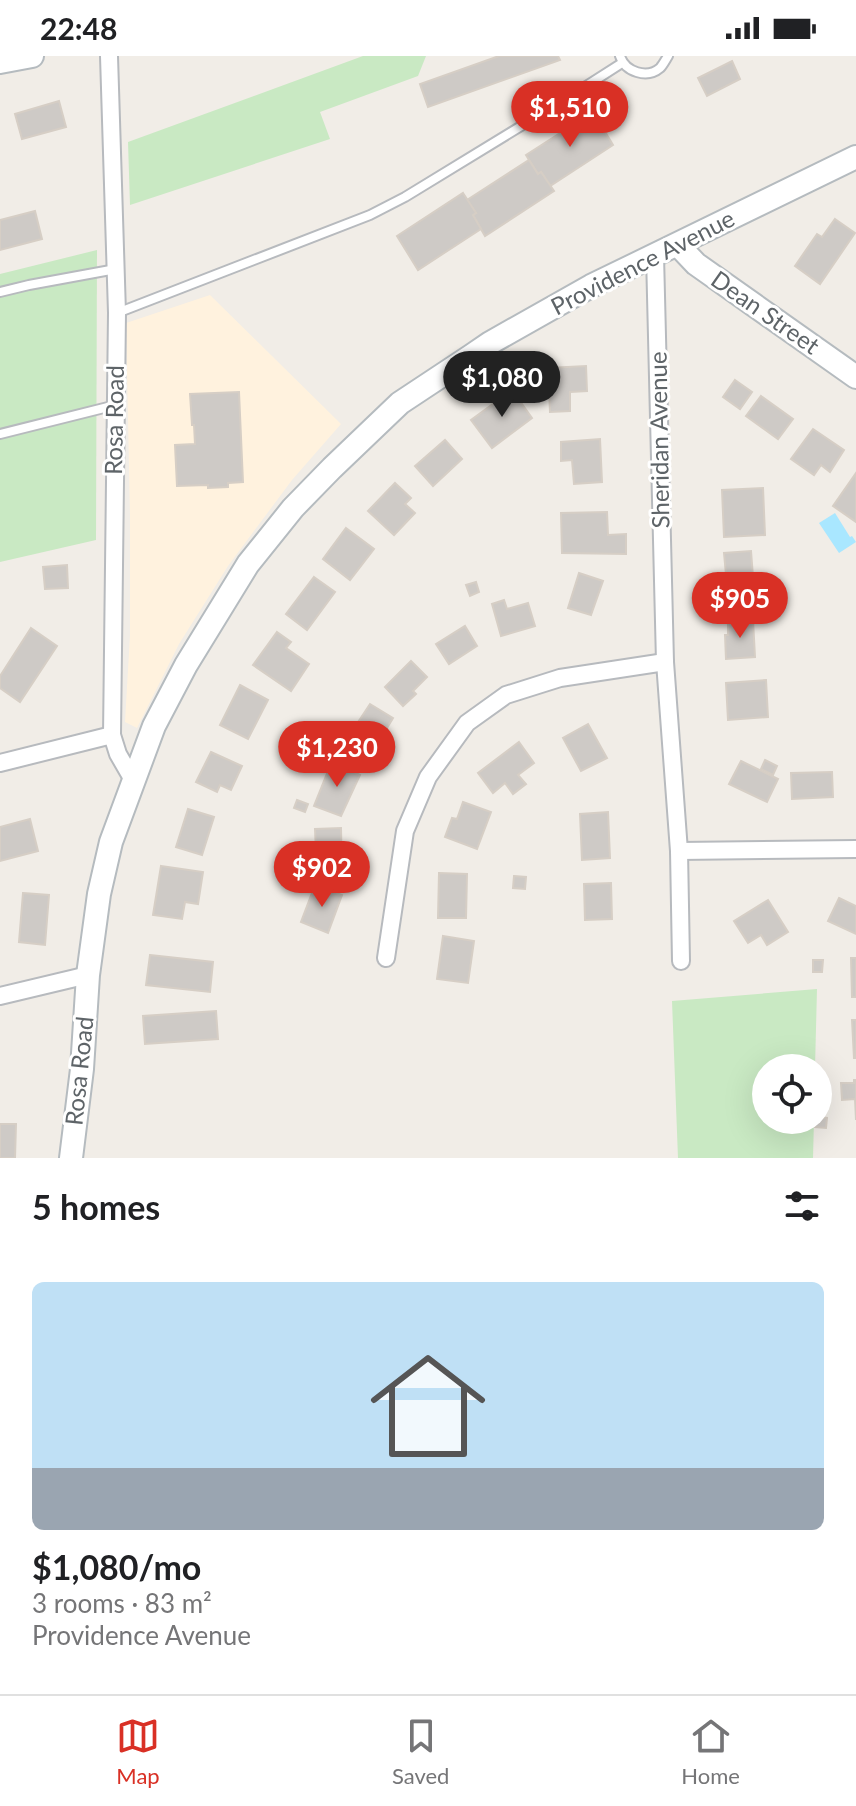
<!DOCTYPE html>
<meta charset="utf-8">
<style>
body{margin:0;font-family:Lato,sans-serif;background:#f2f2f2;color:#202124;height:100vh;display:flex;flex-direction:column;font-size:30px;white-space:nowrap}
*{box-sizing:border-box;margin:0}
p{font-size:26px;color:#757577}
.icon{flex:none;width:44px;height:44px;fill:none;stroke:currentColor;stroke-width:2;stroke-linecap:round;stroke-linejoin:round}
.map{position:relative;height:1102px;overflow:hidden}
.side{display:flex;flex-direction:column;background:#fff;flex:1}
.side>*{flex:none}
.fabs{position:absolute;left:752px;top:998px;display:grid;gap:16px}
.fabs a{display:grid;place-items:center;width:80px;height:80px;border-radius:50%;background:#fff;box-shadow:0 8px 32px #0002;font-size:40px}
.price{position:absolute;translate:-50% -68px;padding:0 18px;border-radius:28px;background:#d93025;color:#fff;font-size:26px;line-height:52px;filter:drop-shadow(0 2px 4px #0008)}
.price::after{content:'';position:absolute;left:50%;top:48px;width:24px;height:18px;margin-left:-12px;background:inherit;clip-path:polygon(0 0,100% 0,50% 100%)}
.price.active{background:#222;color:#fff}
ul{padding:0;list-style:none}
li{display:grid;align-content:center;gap:16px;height:424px;padding:0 32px}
li span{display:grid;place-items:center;height:248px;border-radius:12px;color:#555}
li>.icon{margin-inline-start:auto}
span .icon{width:144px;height:144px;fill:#fffc;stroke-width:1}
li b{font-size:34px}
h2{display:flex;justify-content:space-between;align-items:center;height:96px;padding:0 32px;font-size:34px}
.status{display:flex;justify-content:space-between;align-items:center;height:56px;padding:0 40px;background:#fff;direction:ltr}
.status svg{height:22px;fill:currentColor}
.menu{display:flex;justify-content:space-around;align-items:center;height:112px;border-top:2px solid #e0e0e0;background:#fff;font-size:22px;color:#757577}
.menu a{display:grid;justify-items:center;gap:4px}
.menu .active{color:#d93025}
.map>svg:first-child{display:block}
.commercial{fill:#fff2de}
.green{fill:#c9e9c3}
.water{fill:#a9e7ff}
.building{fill:#cecac6;stroke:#d6cec5;stroke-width:2}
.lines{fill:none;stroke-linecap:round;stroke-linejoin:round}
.lane-casing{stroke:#b7babe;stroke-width:12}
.street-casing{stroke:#b7babe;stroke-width:20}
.secondary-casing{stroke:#b5bbbf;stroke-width:26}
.lane{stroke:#fff;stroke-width:8}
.street{stroke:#fff;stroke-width:16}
.secondary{stroke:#fff;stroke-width:22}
.labels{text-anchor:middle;stroke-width:6;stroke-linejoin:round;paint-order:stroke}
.street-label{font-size:24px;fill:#5e6468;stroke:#fff}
</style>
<div class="status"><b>22:48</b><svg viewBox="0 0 49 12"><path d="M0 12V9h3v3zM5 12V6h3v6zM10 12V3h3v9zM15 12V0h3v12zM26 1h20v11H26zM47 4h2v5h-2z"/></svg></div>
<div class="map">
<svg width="856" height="1102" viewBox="0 0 856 1102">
<rect width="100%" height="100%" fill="#f1ede7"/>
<path class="commercial" d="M210 239 341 368 292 424 228 510 179 588 137 672 125 666 130 579V459L126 267Z"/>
<g class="green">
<path d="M363 0H426L418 20 320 56 330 83 130 149 128 86Z"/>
<path d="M97 194 96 484 0 506V218Z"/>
<path d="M817 933 815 1012H766V1064H814L813 1102H678L672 945Z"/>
</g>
<path class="water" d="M835 457 850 481 852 480 856 486 839 497 819 467Z"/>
<g class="building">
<path d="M499 0H558L560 4 428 51 420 28Z"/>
<path d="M732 5 740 23 707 40 698 22Z"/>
<path d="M59 45 66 71 22 83 15 58Z"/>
<path d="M593 56 613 89 550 130 541 116 538 118 526 99Z"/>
<path d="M529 104 538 118 541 116 554 135 485 180 473 159 476 157 467 144Z"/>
<path d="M463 137 476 157 473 159 481 173 418 214 397 180Z"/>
<path d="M35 155 42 183 0 194V164Z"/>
<path d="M835 163 855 177 820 228 795 210 817 178 822 181Z"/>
<path d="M586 310 587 335 570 336V355L550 356 548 312Z"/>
<path d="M735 324 752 336 740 353 723 341Z"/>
<path d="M512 334 532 362 492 392 471 364Z"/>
<path d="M239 336 243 426 228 427V431L208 432V429L177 430 175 389 195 388 194 369H192L190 338Z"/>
<path d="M761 340 793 363 778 383 746 360Z"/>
<path d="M813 373 844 394 830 416 821 409 814 419 791 403Z"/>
<path d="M600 383 602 426 574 428 572 404 561 405V386Z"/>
<path d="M445 384 462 403 433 430 415 410Z"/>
<path d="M856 417V466L833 450Z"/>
<path d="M395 427 411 442 405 448 415 457 394 479 368 455Z"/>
<path d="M763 432 765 479 724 481 722 434Z"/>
<path d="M607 456 608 479 626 478V498L562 497 561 457Z"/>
<path d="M346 472 374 493 350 524 323 503Z"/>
<path d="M751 495 753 521 766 520 768 541 723 545 721 519H726L724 497Z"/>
<path d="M67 509 68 532 45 533 43 511Z"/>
<path d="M579 517 603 525 591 559 568 552Z"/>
<path d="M314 521 335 536 307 574 286 558Z"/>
<path d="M476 526 479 536 470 540 466 529Z"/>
<path d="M504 544 507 553 528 547 535 570 501 580 492 548Z"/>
<path d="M753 564 755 601 726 603 725 579H728V566Z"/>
<path d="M465 570 477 590 449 608 436 588Z"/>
<path d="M31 572 57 590 20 646 0 632V620Z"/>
<path d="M277 576 291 586 286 592 309 608 291 635 253 609Z"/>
<path d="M411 605 427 621 413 635 416 638 403 650 385 631Z"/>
<path d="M766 624 768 661 728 664 726 627Z"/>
<path d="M240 629 268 644 248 683 220 669Z"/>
<path d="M370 648 393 662 370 700 345 686Z"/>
<path d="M588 668 607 702 581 715 563 682Z"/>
<path d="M519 686 534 707 518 719 526 728 513 738 505 727 493 737 478 717Z"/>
<path d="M211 696 242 710 231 734 220 729 217 736 196 726Z"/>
<path d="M765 704 777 710 773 719 761 713Z"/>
<path d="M332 705 360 719 341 760 314 750Z"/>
<path d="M741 705 778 723 767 746 729 728Z"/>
<path d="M832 716 833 741 792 743 791 717Z"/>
<path d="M297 744 308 748 305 756 294 752Z"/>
<path d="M463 746 491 756 477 793 445 781 452 762 457 763Z"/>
<path d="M188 753 214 761 202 799 176 791Z"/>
<path d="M608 756 610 802 582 804 580 758Z"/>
<path d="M30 763 38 795 0 805V771Z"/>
<path d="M341 772 342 819 317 820 315 773Z"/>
<path d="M161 810 203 816 198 848 185 846 182 863 153 859Z"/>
<path d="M439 817 467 818 466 862H438Z"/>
<path d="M514 820 526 821 525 833 513 832Z"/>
<path d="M611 827 612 863 585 864 584 828Z"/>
<path d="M315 829 342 839 328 877 301 866Z"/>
<path d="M23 837 49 839 45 889 19 886Z"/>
<path d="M839 842 856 850V878L828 865Z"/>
<path d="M768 844 788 876 767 889 761 879 748 887 734 865Z"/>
<path d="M443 880 474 885 468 927 437 923Z"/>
<path d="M150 899 213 906 210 936 146 929Z"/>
<path d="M851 902H856V941H852Z"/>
<path d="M813 904H823L822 916H813Z"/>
<path d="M216 955 218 983 145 988 143 960Z"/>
<path d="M852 964H856V1002H854Z"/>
<path d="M854 1024H856V1064L855 1043 842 1044 841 1027H854Z"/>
<path d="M818 1061 827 1062 826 1072 815 1071V1064H818Z"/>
<path d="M0 1068H16L15 1102H0Z"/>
</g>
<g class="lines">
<g class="lane-casing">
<g id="lane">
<path d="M620 0C625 16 647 23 660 12 663 9 666 3 668 0"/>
<path d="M0 236 29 229 116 213"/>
<path d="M117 257 370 159 405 141 572 39 622 7"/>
<path d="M0 378 116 349"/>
</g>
</g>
<g class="street-casing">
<g id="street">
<path d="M109 0 117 257 112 679 118 698 133 724"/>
<path d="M655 199 665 606 679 795 681 905"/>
<path d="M0 707 112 679"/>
<path d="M679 795 856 793"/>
<path d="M386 902 405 775 428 721 467 667 506 639 560 622 665 606"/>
<path d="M0 940 88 919"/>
</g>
</g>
<g class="secondary-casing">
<g id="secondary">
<path d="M0 6 32 0"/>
<path d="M678 189 696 208 856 321"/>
<path d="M71 1102 82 1013 88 919 99 838 111 786 154 670 186 609 248 508 293 452 332 412 400 347 471 300 490 287 591 230 856 101"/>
</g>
</g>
<use href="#lane" class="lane"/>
<use href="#street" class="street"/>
<use href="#secondary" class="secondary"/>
</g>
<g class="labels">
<g class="street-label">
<text transform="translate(643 207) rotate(-27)" y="8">Providence Avenue</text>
<text transform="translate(765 257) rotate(35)" y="8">Dean Street</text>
<text transform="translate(115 364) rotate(-89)" y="8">Rosa Road</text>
<text transform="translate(660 384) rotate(-91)" y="8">Sheridan Avenue</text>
<text transform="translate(80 1015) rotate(-84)" y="8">Rosa Road</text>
</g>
</g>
</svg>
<div class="fabs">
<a><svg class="icon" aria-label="locate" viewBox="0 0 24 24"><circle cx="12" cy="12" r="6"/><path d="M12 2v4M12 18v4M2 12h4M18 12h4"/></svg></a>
</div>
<b class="price" style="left:570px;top:93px">$1,510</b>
<b class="price active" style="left:502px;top:363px">$1,080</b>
<b class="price" style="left:740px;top:584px">$905</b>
<b class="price" style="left:337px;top:733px">$1,230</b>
<b class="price" style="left:322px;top:853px">$902</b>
</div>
<section class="side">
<h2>5 homes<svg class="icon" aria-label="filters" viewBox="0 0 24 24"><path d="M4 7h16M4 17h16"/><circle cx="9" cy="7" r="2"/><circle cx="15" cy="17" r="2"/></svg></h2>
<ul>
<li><span style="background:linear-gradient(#bfe0f5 75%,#9aa5b1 0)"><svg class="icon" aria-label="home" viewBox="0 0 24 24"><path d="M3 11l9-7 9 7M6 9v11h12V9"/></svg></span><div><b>$1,080/mo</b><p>3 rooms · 83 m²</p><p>Providence Avenue</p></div></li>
</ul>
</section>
<nav class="menu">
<a class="active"><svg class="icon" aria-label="map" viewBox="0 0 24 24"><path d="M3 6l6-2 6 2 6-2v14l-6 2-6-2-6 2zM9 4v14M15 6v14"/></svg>Map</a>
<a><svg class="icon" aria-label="saved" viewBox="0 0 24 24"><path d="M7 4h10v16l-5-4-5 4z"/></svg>Saved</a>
<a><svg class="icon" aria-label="home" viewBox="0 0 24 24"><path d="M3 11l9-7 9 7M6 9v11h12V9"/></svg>Home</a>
</nav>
